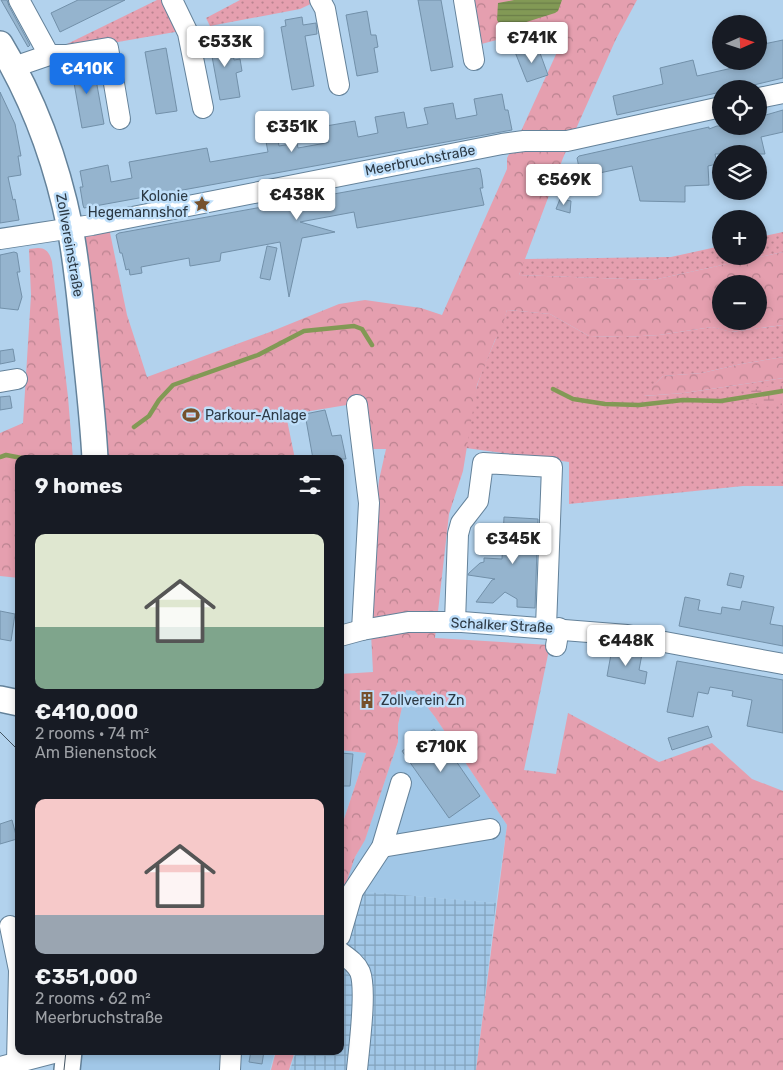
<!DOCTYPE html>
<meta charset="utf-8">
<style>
body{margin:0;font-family:Rubik,sans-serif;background:#242831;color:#f1f3f6;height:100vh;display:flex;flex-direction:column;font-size:19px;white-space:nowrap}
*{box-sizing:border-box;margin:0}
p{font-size:16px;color:#9ea1a6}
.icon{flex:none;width:28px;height:28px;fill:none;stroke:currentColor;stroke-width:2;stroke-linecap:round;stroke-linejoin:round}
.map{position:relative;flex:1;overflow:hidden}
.drawer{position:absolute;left:15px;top:455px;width:329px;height:600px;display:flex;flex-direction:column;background:#171b24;border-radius:10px;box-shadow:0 2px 8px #0003}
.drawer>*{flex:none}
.needle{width:32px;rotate:87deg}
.tools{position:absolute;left:712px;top:15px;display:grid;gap:10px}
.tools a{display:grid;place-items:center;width:55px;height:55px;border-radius:50%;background:#171b24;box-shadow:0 2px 8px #0003;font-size:25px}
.price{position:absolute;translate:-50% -42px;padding:0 11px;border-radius:5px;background:#fff;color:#222;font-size:16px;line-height:32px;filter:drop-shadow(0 1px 2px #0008)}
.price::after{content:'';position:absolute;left:50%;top:30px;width:15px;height:11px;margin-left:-8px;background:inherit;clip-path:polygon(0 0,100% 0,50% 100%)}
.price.on{background:#1a73e8;color:#fff}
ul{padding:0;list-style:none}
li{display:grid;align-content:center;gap:10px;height:265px;padding:0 20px}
li span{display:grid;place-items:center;height:155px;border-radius:10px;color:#555}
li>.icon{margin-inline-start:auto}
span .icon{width:90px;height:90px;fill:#fffc;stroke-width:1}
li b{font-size:21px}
h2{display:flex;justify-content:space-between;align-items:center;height:60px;padding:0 20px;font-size:21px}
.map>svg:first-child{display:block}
.built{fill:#a1c7e7}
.industrial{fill:url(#industrial-grid)}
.grass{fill:url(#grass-dots)}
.forest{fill:url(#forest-crowns);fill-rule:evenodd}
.wetland{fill:url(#wetland-marsh)}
.water{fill:url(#water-rules)}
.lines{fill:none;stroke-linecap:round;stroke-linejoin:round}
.stream{stroke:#829955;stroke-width:4.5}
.building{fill:#95b4ce;stroke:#7290a9}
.minor-casing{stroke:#64829a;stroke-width:22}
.major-casing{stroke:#64829a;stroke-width:28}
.minor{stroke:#fff;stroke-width:20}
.major{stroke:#fff;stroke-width:25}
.tram{stroke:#445462;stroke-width:1}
.labels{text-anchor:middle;stroke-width:5;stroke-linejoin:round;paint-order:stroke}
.street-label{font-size:14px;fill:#2c3944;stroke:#bfdffa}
.poi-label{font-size:14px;fill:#2c3944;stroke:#bfdffa;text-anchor:start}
</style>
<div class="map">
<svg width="783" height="1070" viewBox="0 0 783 1070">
<defs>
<pattern id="industrial-grid" width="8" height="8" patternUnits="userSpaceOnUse" patternTransform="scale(1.25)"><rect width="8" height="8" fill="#a1c7e7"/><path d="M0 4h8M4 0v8" fill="none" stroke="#83a3bd"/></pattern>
<pattern id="grass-dots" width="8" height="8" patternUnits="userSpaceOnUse" patternTransform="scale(1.25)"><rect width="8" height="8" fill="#e59faf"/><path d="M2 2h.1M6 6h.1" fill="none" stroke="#ba8390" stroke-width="1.8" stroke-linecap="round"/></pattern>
<pattern id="forest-crowns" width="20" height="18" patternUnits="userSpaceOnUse" patternTransform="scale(1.25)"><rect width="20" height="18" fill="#e59faf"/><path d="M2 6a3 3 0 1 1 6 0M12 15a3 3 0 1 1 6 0" fill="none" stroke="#ba8390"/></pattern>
<pattern id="wetland-marsh" width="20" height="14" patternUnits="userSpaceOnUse" patternTransform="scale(1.25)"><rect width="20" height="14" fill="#e59faf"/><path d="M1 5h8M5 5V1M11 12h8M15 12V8" fill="none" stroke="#ba8390"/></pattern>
<pattern id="water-rules" width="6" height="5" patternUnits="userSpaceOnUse" patternTransform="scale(1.25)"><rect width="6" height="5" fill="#829955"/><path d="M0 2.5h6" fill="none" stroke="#6b7e48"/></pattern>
</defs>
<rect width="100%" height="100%" fill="#b2d2ed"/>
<g class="built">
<path d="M406 690 415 691 435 717 507 825 496 903 343 890 355 857 365 839 398 742V725Z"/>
<path d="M340 750 366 753 340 831Z"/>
<path d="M70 1051H275L270 1070H68Z"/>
</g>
<path class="industrial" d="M343 890 496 903 476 1070H290L296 1051H340V903Z"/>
<g class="grass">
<path d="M157 0H168L182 28 175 32 78 49 63 46Z"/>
<path d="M240 0H317V1L300 9 210 26 206 18Z"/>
<path d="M783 232V252L653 280 519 275 524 259 671 257 721 246V256H759V237Z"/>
<path d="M507 310 550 314 589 336 625 337 659 335 712 327 732 332 783 325V357L741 364 702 373 663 376 644 396 684 393 783 378V486H743L569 504V462L466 448C470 428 471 402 478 383 486 358 499 335 507 310Z"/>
</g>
<g class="forest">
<path d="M462 0H637L616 39 563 158 519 275 653 280 783 252V325L731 332 712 327 659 335 625 337 589 336 550 314 507 310 501 331 495 340 477 385 463 471 449 514 435 638 550 645 524 770 556 774 568 713 659 762 712 743 752 779 783 791V1070H476L507 825 435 717 415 691 406 690 398 725V742L365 840 355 857 340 901V831L366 753 340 750V674L373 672 370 614 372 559 379 480 386 449H365L359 403 286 415 295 459H97L71 229 108 223 127 315 147 377 270 332 339 304 365 300 421 308 442 315 507 169V158L522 129 568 28 557 24 470 47ZM721 284H759V321H721Z"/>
<path d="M38 248C47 248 50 254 52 262L68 397 73 459H19V578L0 576V433L23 423 31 295 29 249Z"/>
<path d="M783 357V378L684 393 643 396 663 376 702 373 741 364Z"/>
<path d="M276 1051H295L289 1070H271Z"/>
</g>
<path class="wetland" d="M783 383V405L759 406 746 401 749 391Z"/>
<path class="water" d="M514 0H562L558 11 555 13 520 24 501 26 497 20 498 3Z"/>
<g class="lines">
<g class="stream">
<path d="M553 389 573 399 605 404 639 405 683 400 721 401 783 391"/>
<path d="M134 427 149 416 159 400 173 385 258 355 304 331 354 326 362 329 372 345"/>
<path d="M0 457 6 455 27 459"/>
</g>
</g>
<g class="building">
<path d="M1 0H7L9 6 30 45 28 47Z"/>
<path d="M78 0H125L60 32 51 13Z"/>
<path d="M418 0H441L453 67 431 71Z"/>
<path d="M367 11 371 35H376L378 47 374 48 378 72 357 76 346 15Z"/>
<path d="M302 17 303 25 316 23 317 34 305 36 314 86 292 90 281 27 286 26 285 20Z"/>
<path d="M230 36 234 60 240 59 242 71 236 73 240 97 220 100 209 40Z"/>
<path d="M783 40V78L737 89H721V92L617 115 613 96 663 84 660 68 693 60 697 76 759 62V45Z"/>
<path d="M534 46 537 54 540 53 548 75 527 82 515 52Z"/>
<path d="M166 48 177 111 156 114 145 52Z"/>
<path d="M93 63 104 124 82 128 71 66Z"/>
<path d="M0 92 15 124 21 156H18L21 175 8 177 13 200 15 199 19 220 0 223Z"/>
<path d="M502 94 505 110H508L512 130 84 208 83 205 80 187H83L80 171 108 165 111 182 132 178 129 162 207 148 210 162 268 152 263 126 275 124 279 146 297 143 298 148 326 143 329 142 326 126 355 121 358 137 378 133 375 117 404 112 407 128 428 124 424 108 453 103 456 119 477 115 474 99Z"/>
<path d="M783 110V132L761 137 765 154H715L717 164 708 166 709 185 685 186V202L640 201 632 166 581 177 577 158 579 156 709 127V129L717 126H759V117Z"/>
<path d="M477 168 480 169 482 179 483 188H480L484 205 357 228 354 212 300 222 335 232 302 238 289 297 280 242 221 253 220 261 190 266 189 258 141 267 142 273 130 275 129 269 126 270 122 253H120L116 235 119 233Z"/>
<path d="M560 199 571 201 570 213 556 209Z"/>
<path d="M267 246 277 248 270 280 260 278Z"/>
<path d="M14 252 17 253 20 272H17L22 297 18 310 0 308V255Z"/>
<path d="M13 349 15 361 0 364V351Z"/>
<path d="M10 396 12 408 0 410V397Z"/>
<path d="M325 410 332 436 341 435 346 459H313L305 414Z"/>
<path d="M504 517 538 519 535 608 517 607V599L505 592 493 603 476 602 492 580 495 579 468 575 469 573 480 563 484 562V558L502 559Z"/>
<path d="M730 573 744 576 741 588 727 585Z"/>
<path d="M685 597 700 600 698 610 721 614 722 607 740 610 742 601 774 607 770 624 783 626V646L679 626Z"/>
<path d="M0 611 15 614 11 641 0 639Z"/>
<path d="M612 649 642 654 639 670 647 672 645 684 607 676Z"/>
<path d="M677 661 783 680V733L747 726 752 700 732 696 733 691 710 687 708 694 698 692 693 717 667 712Z"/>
<path d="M363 692 373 693 372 708 362 707Z"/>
<path d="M708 726 712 737 672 750 668 738Z"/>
<path d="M434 729 480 796 449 818 402 751Z"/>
<path d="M340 753 353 754 350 786H340Z"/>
<path d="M12 820 17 839 0 844V824Z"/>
<path d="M251 1051H264L262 1064 249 1062Z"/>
</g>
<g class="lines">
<g class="minor-casing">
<g id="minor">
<path d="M19 0 49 55"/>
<path d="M172 0 188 33 203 108"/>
<path d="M320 0 325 9 339 85"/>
<path d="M464 0 474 60"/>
<path d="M14 67 49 55H66L108 48 120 119"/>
<path d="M759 98 783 93"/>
<path d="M0 239 92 225 502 144 524 141H567L721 107"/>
<path d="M0 382 17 379"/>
<path d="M357 405 369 503 362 630"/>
<path d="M455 622 458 534 461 523 478 501 483 463 552 467 546 627"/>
<path d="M340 636 362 630 408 622H462L627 635 783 664"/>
<path d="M556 646 559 628"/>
<path d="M382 847 490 829"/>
<path d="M10 926 19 970"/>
<path d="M340 936 353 891 382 847 401 783"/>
<path d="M340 952C348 958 356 963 360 972 367 990 359 1048 357 1070"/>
<path d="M17 1063 19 970"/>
<path d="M0 1067 61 1051"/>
<path d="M230 1070 231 1051"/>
</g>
</g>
<g class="major-casing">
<g id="major">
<path d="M0 44C34 100 57 164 70 228 77 264 80 301 84 337 88 378 93 418 95 459"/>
<path d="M0 699 19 703"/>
<path d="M67 1070 69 1051"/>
</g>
</g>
<use href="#minor" class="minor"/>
<use href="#major" class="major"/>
<g class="tram">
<path d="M0 732 19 751"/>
<path d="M64 1070 66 1051"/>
</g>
</g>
<defs>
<g id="sight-bare" transform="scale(1.35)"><path d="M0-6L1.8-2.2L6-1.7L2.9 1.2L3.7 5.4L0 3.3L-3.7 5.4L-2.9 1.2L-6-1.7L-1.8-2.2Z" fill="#76512c" stroke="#bfdffa" stroke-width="2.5" paint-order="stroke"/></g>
<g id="stadium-bare" transform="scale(1.35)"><path d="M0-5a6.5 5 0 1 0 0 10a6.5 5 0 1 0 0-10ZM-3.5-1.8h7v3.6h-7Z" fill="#76512c" stroke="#bfdffa" stroke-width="2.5" paint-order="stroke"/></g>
<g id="building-bare" transform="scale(1.35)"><path d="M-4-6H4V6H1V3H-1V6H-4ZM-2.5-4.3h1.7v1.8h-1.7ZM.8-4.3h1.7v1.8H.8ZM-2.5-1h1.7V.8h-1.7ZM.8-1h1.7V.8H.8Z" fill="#76512c" stroke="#bfdffa" stroke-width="2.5" paint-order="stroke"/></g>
</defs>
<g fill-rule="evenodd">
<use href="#sight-bare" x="202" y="204"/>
<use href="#stadium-bare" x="191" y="415"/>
<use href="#building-bare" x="367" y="700"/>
</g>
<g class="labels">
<g class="street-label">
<text transform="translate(420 160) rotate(-11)" y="5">Meerbruchstraße</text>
<text transform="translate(70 245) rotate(80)" y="5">Zollvereinstraße</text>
<text transform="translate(502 625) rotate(3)" y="5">Schalker Straße</text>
</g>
<g class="poi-label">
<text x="188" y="201" text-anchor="end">Kolonie<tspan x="188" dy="16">Hegemannshof</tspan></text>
<text x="205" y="420">Parkour-Anlage</text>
<text x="381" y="705">Zollverein Zn</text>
</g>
</g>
</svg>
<div class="tools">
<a><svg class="needle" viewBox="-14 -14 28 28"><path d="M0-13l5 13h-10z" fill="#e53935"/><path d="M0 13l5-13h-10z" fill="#9ea1a6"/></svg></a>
<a><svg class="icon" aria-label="locate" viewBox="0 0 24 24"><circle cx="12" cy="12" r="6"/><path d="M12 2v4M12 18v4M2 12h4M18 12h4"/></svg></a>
<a><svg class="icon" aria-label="layers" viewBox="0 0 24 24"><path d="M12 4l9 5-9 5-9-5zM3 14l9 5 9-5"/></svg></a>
<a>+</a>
<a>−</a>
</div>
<b class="price" style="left:532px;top:64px">€741K</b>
<b class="price" style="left:225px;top:68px">€533K</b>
<b class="price on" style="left:87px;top:95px">€410K</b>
<b class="price" style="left:292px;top:153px">€351K</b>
<b class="price" style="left:564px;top:206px">€569K</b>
<b class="price" style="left:297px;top:221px">€438K</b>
<b class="price" style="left:513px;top:565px">€345K</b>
<b class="price" style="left:626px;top:667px">€448K</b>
<b class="price" style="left:441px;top:773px">€710K</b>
<section class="drawer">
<h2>9 homes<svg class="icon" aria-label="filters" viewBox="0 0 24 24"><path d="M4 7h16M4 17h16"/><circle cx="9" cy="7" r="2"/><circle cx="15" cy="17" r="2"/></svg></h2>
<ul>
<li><span style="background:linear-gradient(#dfe7d0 60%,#7fa58c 0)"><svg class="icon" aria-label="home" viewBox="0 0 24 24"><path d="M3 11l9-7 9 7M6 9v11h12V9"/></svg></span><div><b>€410,000</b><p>2 rooms · 74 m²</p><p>Am Bienenstock</p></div></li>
<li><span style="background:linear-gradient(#f6c9c9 75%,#9aa5b1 0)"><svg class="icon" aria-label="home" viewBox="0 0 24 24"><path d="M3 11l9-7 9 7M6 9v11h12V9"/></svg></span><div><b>€351,000</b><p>2 rooms · 62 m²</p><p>Meerbruchstraße</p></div></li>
</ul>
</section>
</div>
